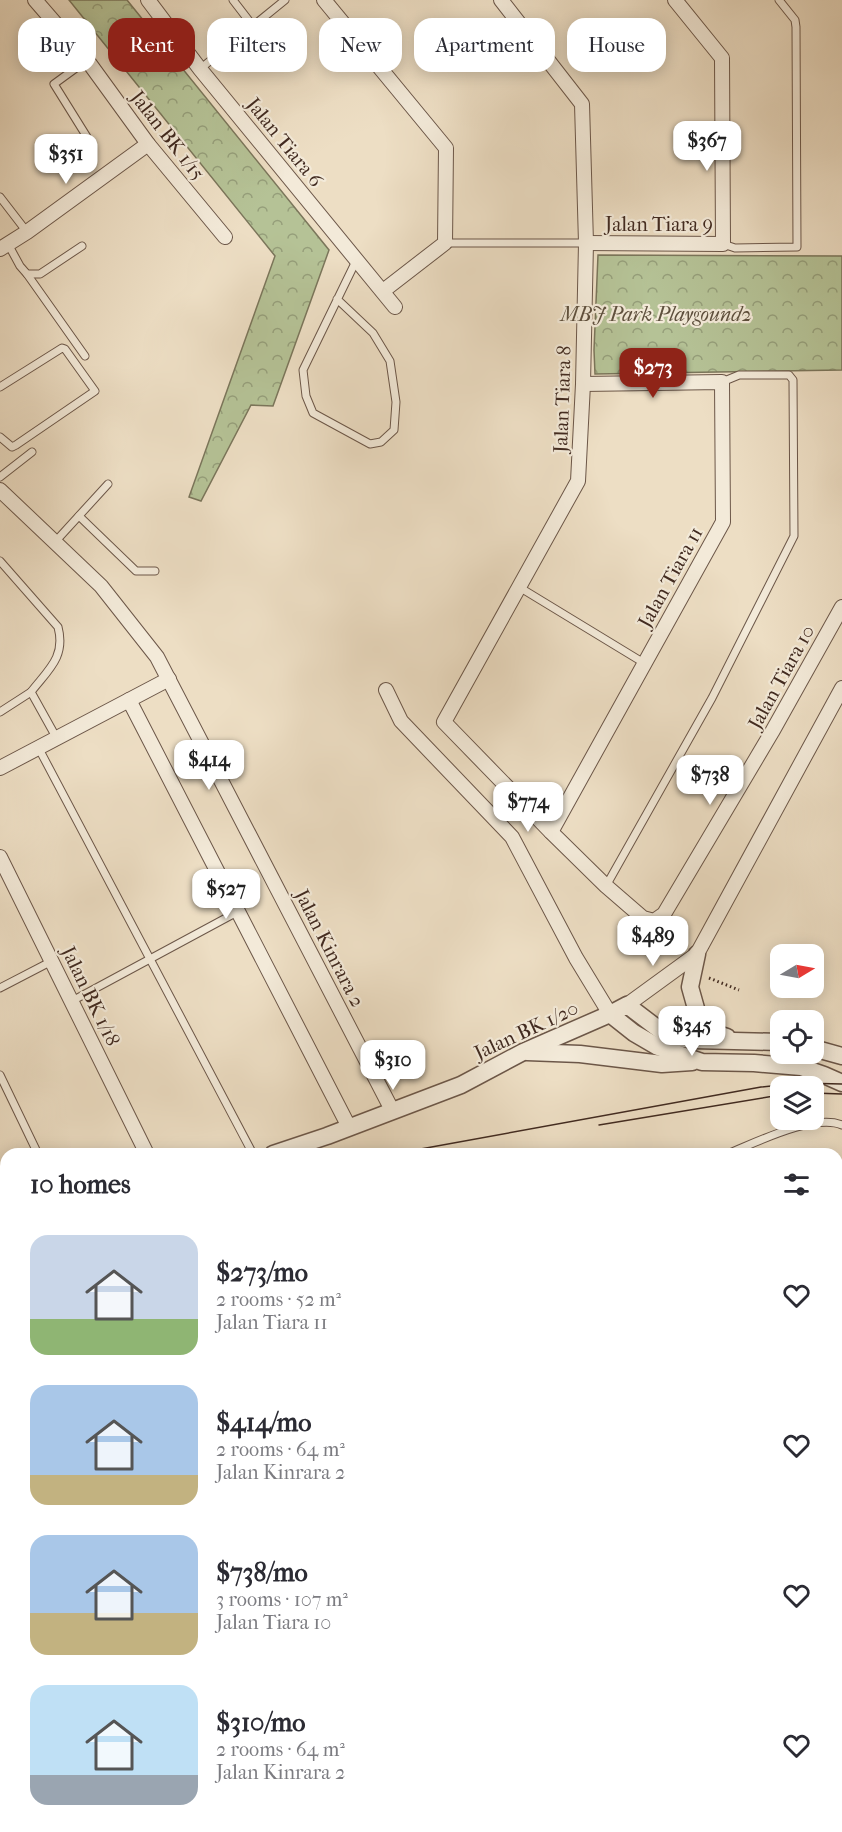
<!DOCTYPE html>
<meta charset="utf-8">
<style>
body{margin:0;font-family:"IM FELL French Canon",serif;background:#f2f2f3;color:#2b2b33;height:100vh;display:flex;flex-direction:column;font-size:22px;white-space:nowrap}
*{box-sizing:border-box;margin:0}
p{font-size:20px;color:#7c7c81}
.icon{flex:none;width:33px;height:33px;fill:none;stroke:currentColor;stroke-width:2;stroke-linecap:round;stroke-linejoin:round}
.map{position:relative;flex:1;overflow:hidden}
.drawer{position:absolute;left:0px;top:1148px;width:843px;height:686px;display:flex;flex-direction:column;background:#fff;border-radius:18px 18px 0 0;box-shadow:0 3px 15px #0003}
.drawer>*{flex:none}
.hud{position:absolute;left:18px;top:18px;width:807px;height:54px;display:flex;gap:12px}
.needle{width:39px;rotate:80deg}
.tools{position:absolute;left:770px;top:944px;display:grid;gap:12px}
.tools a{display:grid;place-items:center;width:54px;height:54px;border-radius:12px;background:#fff;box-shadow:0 3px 15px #0003;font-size:30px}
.price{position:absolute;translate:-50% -51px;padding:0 14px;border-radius:12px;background:#fff;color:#222;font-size:20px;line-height:39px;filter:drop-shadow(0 2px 3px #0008)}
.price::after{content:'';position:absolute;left:50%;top:36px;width:18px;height:14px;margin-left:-9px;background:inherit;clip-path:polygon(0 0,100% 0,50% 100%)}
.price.selected{background:#8f2418;color:#fff}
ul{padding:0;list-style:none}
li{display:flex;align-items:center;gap:18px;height:150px;padding:0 30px}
li span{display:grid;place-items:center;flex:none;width:168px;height:120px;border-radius:18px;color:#555}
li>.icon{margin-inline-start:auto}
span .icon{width:72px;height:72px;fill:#fffc;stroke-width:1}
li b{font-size:26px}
h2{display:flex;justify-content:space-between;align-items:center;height:72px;padding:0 30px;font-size:26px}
.pill{padding:0 21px;border-radius:18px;background:#fff;box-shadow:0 3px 15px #0003;font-size:21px;line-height:54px}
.pill.selected{background:#8f2418;color:#fff}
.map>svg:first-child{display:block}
.forest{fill:url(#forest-crowns);stroke:#7b765b;stroke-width:1.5}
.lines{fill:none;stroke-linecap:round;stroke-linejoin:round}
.service-casing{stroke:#6c5749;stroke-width:9}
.minor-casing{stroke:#6c5749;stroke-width:16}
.tertiary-casing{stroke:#6c5749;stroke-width:19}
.path{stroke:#412a20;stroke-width:3;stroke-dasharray:1.5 3;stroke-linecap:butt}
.service{stroke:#f3ead9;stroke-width:7}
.minor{stroke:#f3ead9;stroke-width:14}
.tertiary{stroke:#f3ead9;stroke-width:16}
.tram{stroke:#412a20;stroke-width:1.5}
.labels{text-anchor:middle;stroke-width:4.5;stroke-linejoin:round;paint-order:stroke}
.street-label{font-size:20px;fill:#412a20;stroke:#f3ead9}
.park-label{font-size:20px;font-style:italic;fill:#5e503e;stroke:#f3ead9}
</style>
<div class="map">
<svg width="842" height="1832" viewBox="0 0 842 1832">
<defs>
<pattern id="forest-crowns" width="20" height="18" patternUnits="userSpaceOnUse" patternTransform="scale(1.5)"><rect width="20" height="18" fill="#b5c296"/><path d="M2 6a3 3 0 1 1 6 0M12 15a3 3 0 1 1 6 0" fill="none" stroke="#959e7a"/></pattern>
</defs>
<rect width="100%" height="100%" fill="#eddec4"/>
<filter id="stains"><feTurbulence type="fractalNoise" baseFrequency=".00333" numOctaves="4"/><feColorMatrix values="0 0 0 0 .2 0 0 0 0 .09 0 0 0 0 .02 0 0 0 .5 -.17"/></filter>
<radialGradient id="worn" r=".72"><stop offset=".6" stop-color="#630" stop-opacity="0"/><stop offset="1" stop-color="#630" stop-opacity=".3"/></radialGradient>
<g class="forest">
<path d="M69 0H127L329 250 273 406 251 405 201 501 189 497 275 256Z"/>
<path d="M598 255 842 256V370L595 374 594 350Z"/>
</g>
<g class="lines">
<g class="service-casing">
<g id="service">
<path d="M233 0 253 26"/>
<path d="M87 60 54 84 87 137"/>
<path d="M200 69 285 0"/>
<path d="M0 197 27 232"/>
<path d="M445 243H586"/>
<path d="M8 244 20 266 27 274H40L82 246"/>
<path d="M723 244 735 248 797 247 796 27 795 20 779 0"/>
<path d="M27 274 85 356"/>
<path d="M337 299 373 333 390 361 396 402 394 430 381 442 370 444 313 413 306 396 303 370 356 261"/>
<path d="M0 387 62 348 65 349 95 391 16 445 12 447 0 437"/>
<path d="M0 477 32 452"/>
<path d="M79 516 136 571H155"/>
<path d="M55 542 108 484"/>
<path d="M0 561 58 627C66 657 48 670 31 692L56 737"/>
<path d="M519 587 644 663"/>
<path d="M0 712 31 692"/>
<path d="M38 747 253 1154"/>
<path d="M606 886 712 698 794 536 793 380 789 375H739L722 382"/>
<path d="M0 988 52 961"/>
<path d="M72 1001 239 911"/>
<path d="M0 1075 38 1154"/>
<path d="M727 1154C755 1143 814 1113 842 1125"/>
<path d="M837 1758 842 1757"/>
<path d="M836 1832 842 1826"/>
</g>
</g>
<g class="minor-casing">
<g id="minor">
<path d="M35 0 87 60 148 144 225 237"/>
<path d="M148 0 200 69 395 307"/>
<path d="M324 0 446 148 445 243 383 291"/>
<path d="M501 0 582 104 586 243 583 384 578 481 444 722 551 832 606 886 643 918 654 921 664 914 772 732 842 607"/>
<path d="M586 243 723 244 722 58 675 0"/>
<path d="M0 249 27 232 148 144"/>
<path d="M0 490 101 586 157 657 392 1110"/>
<path d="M386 690 401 721 512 837 576 958 610 1014"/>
<path d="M129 700 349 1127"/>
<path d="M0 768 169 679"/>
<path d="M551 832 723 522 722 382 583 384"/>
<path d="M0 857 147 1154"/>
<path d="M627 1005 697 954 842 688"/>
<path d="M303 1144 312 1154"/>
<path d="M280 1832 281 1827"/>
<path d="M395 1832 396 1827"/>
<path d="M485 1832 497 1827"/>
</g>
</g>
<g class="tertiary-casing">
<g id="tertiary">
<path d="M697 954 690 987 697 1012 709 1031 727 1037"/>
<path d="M610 1014 634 1033 658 1047 702 1062 754 1063 801 1067 824 1075 842 1083"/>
<path d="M813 1048 842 1056"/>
<path d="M527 1052 580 1054 662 1064 692 1062"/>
<path d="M273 1154 327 1136 461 1085 523 1052 610 1014 627 1005 661 1031 676 1038 694 1040 780 1042"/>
<path d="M0 1204 6 1203"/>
</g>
</g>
<path class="path" d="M709 978 739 990"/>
<use href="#service" class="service"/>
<use href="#minor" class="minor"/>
<use href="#tertiary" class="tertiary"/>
<g class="tram">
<path d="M813 1093 842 1094"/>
<path d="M599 1125 780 1095"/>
<path d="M393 1154 761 1087 799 1083 842 1084"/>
<path d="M0 1229 6 1228"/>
</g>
</g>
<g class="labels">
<g class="street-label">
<text transform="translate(168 135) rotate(52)" y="7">Jalan BK 1/15</text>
<text transform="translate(285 142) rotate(51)" y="7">Jalan Tiara 6</text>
<text x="659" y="231">Jalan Tiara 9</text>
<text transform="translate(562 399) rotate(-88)" y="7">Jalan Tiara 8</text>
<text transform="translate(670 577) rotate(-61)" y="7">Jalan Tiara 11</text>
<text transform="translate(781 677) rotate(-61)" y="7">Jalan Tiara 10</text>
<text transform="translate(330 948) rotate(63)" y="7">Jalan Kinrara 2</text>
<text transform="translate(91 996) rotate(64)" y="7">Jalan BK 1/18</text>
<text transform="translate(526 1030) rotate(-25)" y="7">Jalan BK 1/20</text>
</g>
<g class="park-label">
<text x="656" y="321">MBJ Park Playgound2</text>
</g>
</g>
<rect width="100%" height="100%" filter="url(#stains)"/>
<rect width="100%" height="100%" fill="url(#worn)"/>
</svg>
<div class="tools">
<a><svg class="needle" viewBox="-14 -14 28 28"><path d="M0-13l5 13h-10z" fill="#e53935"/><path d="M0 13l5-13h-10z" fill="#7c7c81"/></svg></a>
<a><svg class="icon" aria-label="locate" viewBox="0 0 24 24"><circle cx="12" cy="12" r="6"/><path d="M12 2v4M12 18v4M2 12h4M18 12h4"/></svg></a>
<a><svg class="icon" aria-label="layers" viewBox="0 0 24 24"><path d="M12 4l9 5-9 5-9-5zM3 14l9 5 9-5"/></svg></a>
</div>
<b class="price" style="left:707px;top:172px">$367</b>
<b class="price" style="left:66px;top:185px">$351</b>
<b class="price selected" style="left:653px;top:399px">$273</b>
<b class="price" style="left:209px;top:791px">$414</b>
<b class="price" style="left:710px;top:806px">$738</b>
<b class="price" style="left:528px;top:833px">$774</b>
<b class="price" style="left:226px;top:920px">$527</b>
<b class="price" style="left:653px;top:967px">$489</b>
<b class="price" style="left:692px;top:1057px">$345</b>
<b class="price" style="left:393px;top:1091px">$310</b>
<div class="hud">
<a class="pill">Buy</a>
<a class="pill selected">Rent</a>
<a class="pill">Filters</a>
<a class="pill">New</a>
<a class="pill">Apartment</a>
<a class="pill">House</a>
</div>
<section class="drawer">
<h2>10 homes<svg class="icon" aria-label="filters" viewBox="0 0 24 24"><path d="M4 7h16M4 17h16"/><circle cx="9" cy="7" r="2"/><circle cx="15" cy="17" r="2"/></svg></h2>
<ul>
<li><span style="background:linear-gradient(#c9d6e8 70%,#8fb573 0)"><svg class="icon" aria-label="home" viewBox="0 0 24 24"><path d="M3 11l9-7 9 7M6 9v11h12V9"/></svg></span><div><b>$273/mo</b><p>2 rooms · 52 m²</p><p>Jalan Tiara 11</p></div><svg class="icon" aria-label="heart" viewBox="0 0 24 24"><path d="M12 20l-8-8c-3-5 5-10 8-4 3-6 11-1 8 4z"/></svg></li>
<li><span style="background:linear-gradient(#a9c7e8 75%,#c2b280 0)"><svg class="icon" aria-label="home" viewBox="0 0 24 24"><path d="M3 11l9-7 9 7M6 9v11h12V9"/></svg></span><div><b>$414/mo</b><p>2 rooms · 64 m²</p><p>Jalan Kinrara 2</p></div><svg class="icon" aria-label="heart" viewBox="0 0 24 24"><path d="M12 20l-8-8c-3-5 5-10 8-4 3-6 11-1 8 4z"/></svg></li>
<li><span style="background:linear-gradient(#a9c7e8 65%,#c2b280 0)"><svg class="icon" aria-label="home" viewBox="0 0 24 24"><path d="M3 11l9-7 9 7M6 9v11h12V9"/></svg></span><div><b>$738/mo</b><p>3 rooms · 107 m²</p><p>Jalan Tiara 10</p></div><svg class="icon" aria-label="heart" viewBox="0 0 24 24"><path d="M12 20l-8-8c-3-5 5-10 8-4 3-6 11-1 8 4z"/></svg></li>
<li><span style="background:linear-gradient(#bfe0f5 75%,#9aa5b1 0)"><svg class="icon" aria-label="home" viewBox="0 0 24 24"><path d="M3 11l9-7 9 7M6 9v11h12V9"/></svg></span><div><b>$310/mo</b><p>2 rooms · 64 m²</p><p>Jalan Kinrara 2</p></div><svg class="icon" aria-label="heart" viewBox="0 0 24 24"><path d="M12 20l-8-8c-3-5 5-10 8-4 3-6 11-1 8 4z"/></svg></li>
</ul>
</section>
</div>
